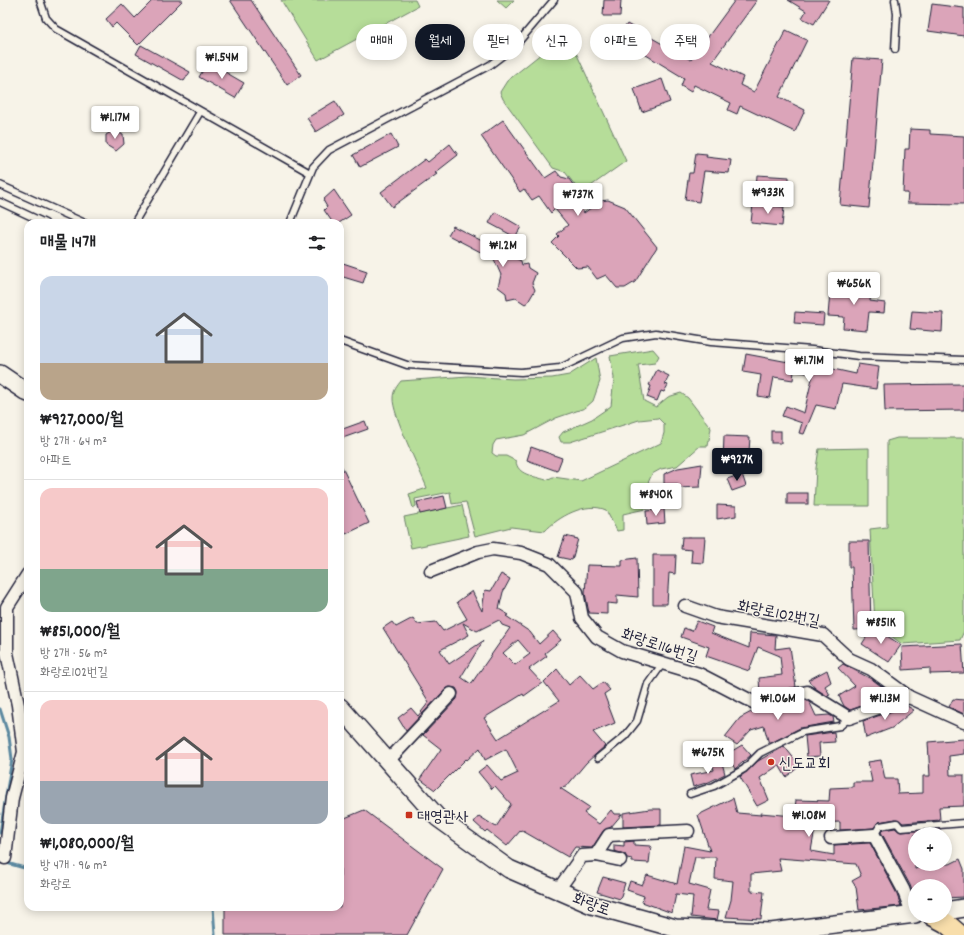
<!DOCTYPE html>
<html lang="ko">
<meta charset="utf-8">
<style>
body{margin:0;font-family:Dekko,"Poor Story",sans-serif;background:#f2f2f2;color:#202124;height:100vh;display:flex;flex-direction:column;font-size:15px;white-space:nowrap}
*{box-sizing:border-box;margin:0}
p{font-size:13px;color:#757577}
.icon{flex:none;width:22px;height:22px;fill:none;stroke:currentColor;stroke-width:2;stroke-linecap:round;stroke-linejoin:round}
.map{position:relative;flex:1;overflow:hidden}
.drawer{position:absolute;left:24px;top:219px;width:320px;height:692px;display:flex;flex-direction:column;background:#fff;border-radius:12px;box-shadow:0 2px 10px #0003}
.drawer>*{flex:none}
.banner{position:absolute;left:356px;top:24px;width:380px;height:36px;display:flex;gap:8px}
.fabs{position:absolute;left:908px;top:827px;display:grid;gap:8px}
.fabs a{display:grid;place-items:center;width:44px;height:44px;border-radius:50%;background:#fff;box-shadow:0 2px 10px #0003;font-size:20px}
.price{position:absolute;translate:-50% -34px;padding:0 9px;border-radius:4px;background:#fff;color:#222;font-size:13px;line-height:26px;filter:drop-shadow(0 1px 2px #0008)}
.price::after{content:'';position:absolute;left:50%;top:24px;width:12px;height:9px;margin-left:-6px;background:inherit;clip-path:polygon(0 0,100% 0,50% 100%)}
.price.active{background:#111827;color:#fff}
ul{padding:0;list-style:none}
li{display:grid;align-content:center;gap:8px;height:212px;padding:0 16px}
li+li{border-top:1px solid #e0e0e0}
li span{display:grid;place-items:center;height:124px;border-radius:12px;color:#555}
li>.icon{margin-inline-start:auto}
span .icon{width:72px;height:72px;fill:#fffc;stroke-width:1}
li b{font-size:17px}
h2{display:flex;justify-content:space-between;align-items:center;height:48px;padding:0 16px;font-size:17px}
.pill{padding:0 14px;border-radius:18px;background:#fff;box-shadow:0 2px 10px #0003;font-size:14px;line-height:36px}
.pill.active{background:#111827;color:#fff}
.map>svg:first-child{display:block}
.green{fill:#b6dd99;stroke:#6c806a}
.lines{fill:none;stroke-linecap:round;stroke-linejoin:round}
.stream{stroke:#5c89a0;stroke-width:3}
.building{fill:#dba4b9;stroke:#22223b;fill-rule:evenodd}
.lane-casing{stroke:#22223b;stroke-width:9}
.street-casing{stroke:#22223b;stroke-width:15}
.secondary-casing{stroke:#22223b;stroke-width:20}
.primary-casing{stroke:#22223b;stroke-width:22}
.lane{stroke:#f7f3e8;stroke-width:6}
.street{stroke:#f7f3e8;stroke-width:12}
.secondary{stroke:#f7f3e8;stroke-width:17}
.primary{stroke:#f8deab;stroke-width:19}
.poi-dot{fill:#c8321e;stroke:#f7f3e8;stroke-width:1.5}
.labels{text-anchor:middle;stroke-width:3;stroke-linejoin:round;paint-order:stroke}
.street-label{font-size:16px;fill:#22223b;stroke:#f7f3e8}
.poi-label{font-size:16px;fill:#22223b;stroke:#f7f3e8;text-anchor:start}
</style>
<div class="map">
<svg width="964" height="935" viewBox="0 0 964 935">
<rect width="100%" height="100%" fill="#f7f3e8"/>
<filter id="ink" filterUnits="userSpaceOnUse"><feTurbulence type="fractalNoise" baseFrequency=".025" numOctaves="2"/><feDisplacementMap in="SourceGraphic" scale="8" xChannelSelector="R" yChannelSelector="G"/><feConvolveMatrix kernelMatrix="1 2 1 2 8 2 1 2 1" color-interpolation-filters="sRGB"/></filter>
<g filter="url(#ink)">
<g class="green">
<path d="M281 0H415L418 6 318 60Z"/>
<path d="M497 0H514L506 8Z"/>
<path d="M567 33 626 161 581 193 565 172 553 168 503 99 500 92 507 81Z"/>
<path d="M653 349 659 356 655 363 638 365 644 401 656 407 668 397 681 393 688 398 711 428 708 446H700L677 466 661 469 652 474 647 485 653 488 657 497 654 507 623 514V530L617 531 606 510C586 501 558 517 545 531L511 527 475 536 466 502 452 504 450 492 415 499 416 506 413 508 409 494 427 488C420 470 392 414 393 398 393 391 397 386 401 381L468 376 513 379 552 378 569 375 596 358 600 381 593 401 585 408 556 418 524 435 496 440 493 445 492 453 496 456H506L516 461C517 475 534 476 546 480L553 477 581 481 661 443 664 433V424L658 418 639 420 570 442H561L559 437 563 432 592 419 611 406 614 378 610 356Z"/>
<path d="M897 438H964V631L960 640 902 644 875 624 870 529 887 527V441Z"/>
<path d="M869 448V506H814L816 468 819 449Z"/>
<path d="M462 505 469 536 411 548 404 517Z"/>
</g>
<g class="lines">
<g class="stream">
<path d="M0 709 9 737 12 759 0 833"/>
<path d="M3 862 28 869"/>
<path d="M213 907 215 935"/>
</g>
</g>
<g class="building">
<path d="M153 0H183L138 45 116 23 112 27 106 19 122 4 135 18Z"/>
<path d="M230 0H251L301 75 287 85Z"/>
<path d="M604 0H621L620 16H603Z"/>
<path d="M735 0H757L712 62 743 77 740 85 754 92 786 30 807 40 779 97 805 110 795 132 740 106 737 114 728 110 731 103 694 85 691 92 681 86 684 78 618 38 627 24 691 60Z"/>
<path d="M788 0H829L814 24 802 18 806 11Z"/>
<path d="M932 4 964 8V36L928 31Z"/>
<path d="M141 45 190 72 184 81 136 54Z"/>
<path d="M853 58 882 60 869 208 840 205Z"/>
<path d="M208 62 244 83 235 98 199 77Z"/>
<path d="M662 79 670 102 642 112 634 89Z"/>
<path d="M335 101 344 115 316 132 307 118Z"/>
<path d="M503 120 545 178 556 171 561 177 569 179 574 186 573 195 584 213 600 201 608 200 625 207 657 247 635 282 625 288H617L606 275 597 279 588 267 577 268 552 243 559 236 557 234 568 225 555 209 551 213 539 196 532 200 524 189 520 192 481 136Z"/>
<path d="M910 129 930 130V134L964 136V204L907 203 908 193H903L905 149H909Z"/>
<path d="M114 130 123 135 124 144 116 151 106 145V135Z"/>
<path d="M391 134 398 147 360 167 353 155Z"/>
<path d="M450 144 458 155 435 173 437 174 392 207 381 192 425 159 428 162Z"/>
<path d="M696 153 707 154 706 157 731 160 729 173 704 171 699 202 685 200 689 173H693Z"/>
<path d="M757 175 789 177V190L756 188Z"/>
<path d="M334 190 351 215 339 223H333L324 210 327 207 323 200Z"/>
<path d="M753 204 784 207 782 226 751 223Z"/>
<path d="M495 212 521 227 515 237 489 223Z"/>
<path d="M453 226 521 261 522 265 527 264 528 268 536 273 532 283 535 290 528 302 525 304 516 298 507 300 506 293 498 287 501 275 494 259 448 235Z"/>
<path d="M340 262 367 271 363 283 340 276Z"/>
<path d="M848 282 872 285 870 301 885 303 884 313 869 312 867 330 843 328 844 317 828 316 830 292 847 293Z"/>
<path d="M912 311 943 313 942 332 910 329Z"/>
<path d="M795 312 824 314 823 325 794 323Z"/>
<path d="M746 354 815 367V365L856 374 858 364 879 367 876 389 842 384 836 409 816 405 804 434 799 433 802 423 782 416 786 406 804 413 813 374 794 371 793 380 774 377 770 398 758 396 761 375 743 372Z"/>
<path d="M657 370 669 376 665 384 668 385 664 392 661 391 657 401 647 397 651 386 649 385Z"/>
<path d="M964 384V410L885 411 884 385Z"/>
<path d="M365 421 368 429 340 439V430Z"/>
<rect x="771" y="431" width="10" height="12"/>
<path d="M724 436 750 437 748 467 727 465V461H723Z"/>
<path d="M531 447 562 458 557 471 527 460Z"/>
<path d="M340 463 369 523 346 534 340 521Z"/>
<path d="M702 464 700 487 677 488V484H664V474L678 468Z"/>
<path d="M742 474 746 486 732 491 727 479Z"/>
<rect x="787" y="493" width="21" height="11"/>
<path d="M444 496 447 508 420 514 417 502Z"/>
<path d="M717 505 736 506V516L717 519Z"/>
<path d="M664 509 665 523 647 525 646 511Z"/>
<path d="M565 536 578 539 572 560 558 557Z"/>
<path d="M682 537H705L703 563 691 562 692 550 681 549Z"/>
<path d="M849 541H869L871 629 854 630 852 567H849Z"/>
<path d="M653 555H676L675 574 669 573 667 604H653Z"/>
<path d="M637 558 638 597 617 595V604L607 603V614L589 613 585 593 587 565 622 566V560Z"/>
<path d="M501 574 510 579 503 592 499 609 509 615 506 616 530 632 539 644 553 631 561 640 545 653 547 656 529 669 542 683 524 696 523 694 484 718 498 739 559 701 544 682 557 669 569 685 580 675 593 689 603 682 610 690 604 694 615 723 593 732 605 746 586 763 566 787 560 788 589 807 584 813 599 824 611 810 614 814H622L611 827 603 831 592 848 575 847 568 857 521 830 507 846 487 830 485 832 474 822 479 816 496 827 511 804 495 786 492 789 478 772 487 765 501 781 518 773 506 749 485 760 480 748 467 760 466 759 435 790 420 779 441 749 423 735 457 699 458 692 456 688 449 687 446 689 406 731 398 718 411 708 418 716 429 702 383 628 392 622 396 627 413 618 417 624 436 622 443 631 467 619 457 602 472 591 482 611 485 590 491 591ZM499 620 502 625 510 628 471 684 461 677 483 641 449 664 440 650 469 635 463 623 477 631ZM518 640 530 654 515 665 503 653Z"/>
<path d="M697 621 713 627 711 633 749 648 750 633 776 635 775 649 790 647 796 687 760 694 759 678 782 675 780 656 758 647 749 671 706 656 709 647 681 637 684 628 692 631Z"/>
<path d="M873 627 901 645 889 662 862 644Z"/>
<path d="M962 644 964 673 930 674V668L903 670 902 647Z"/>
<path d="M843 664 873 680 893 695 850 710 844 706 839 696 855 686 838 668Z"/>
<path d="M827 670 831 682 825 686 830 695 827 696 815 688 808 680Z"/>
<path d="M953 699 964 700V714L949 707Z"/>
<path d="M806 700 810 703 816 716 829 715 833 717 834 722 800 728 769 744 764 726 751 730 737 745 725 737 740 718 755 710Z"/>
<path d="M907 706 914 710 892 728 866 738 863 721Z"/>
<path d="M834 732 835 742 819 743 820 756 807 757 805 736Z"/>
<path d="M964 739V754L949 756 950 775H964V806L939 807 940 820 903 823 896 819 878 822 874 828 840 830V822L816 823 811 851 834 855V845L870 843 896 892 901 906 859 910 856 887 852 881 861 876 856 864 778 858 781 871 751 874V891L764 892 761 919 726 917 731 900 733 881 715 879 716 857H695L689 884 710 890 706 910 719 911 717 920 691 917 693 896 676 894 672 913 642 902 644 896 627 890 630 881 642 885 647 875 677 884 684 846 710 851 698 815 733 798 737 813 761 815 760 813 794 816 796 800 829 801 830 788 853 787V782H872L868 762 881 760 885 779H897L898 794 923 793V776H930L928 742Z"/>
<path d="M742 745 751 755 735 769 727 754Z"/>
<path d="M784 746 800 766 786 777 779 765 760 778 769 800 757 806 740 777 758 761Z"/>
<path d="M721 759 725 774 709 782 693 787 690 775 714 770 712 764Z"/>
<path d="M650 809H661V825L623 827V813Z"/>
<path d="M364 810 443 869 407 935H225V907H340V820Z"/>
<path d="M895 828 901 832 940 829V834H915V869L932 864H950L960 859 964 869V897L945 898V886H915V899L910 885 881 832 883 830Z"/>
<path d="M634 841V845L651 846 649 863 632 862V859L627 858 625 854 614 851V845L624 846V842Z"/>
<path d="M603 877 625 883 620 899 597 892Z"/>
</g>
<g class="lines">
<g class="lane-casing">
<g id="lane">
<path d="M40 0 46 18 56 29 310 173"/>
<path d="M895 0 897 14 895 49"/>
<path d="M0 185 85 223"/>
<path d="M0 202 45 223"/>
<path d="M134 223 200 112"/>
<path d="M290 223 313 167 329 150 490 65 515 46 554 0"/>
<path d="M340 341 407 365 521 372 560 368 623 338 656 333 711 342 812 350 859 356 964 360"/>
<path d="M598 758 625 736 637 721 648 684 663 663"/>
<path d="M690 794 714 786 744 769 760 753 802 732 840 726 849 718"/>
<path d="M874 835 880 826 897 823 901 828 964 823"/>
</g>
</g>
<g class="street-casing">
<g id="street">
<path d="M431 571 478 552 493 549 521 553 549 564 577 592 582 618 597 637 622 651 699 674 755 703 807 692 849 718 909 697"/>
<path d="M685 606 716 617 823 635 849 659 871 669 909 697 964 722"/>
<path d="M388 761 451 694"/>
<path d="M831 838 874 835 903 889 913 915"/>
<path d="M596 855 620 860"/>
<path d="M5 858 12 798 24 752 18 705 7 653V607L28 574"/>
<path d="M558 890 582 856 596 855 609 835 688 831"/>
</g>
</g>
<g class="secondary-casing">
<g id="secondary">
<path d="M0 374 28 393"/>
<path d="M340 707 438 818 509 869 592 905 675 928 771 932 915 914"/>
<path d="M945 911 964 908"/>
</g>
</g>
<g class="primary-casing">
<path id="primary" d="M933 916 946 923 960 935"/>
</g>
<use href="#lane" class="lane"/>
<use href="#street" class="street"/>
<use href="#secondary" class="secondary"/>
<use href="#primary" class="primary"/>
</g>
</g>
<g class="poi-dot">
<circle cx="771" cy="762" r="4"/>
<rect x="405" y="811" width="8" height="8" rx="2"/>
</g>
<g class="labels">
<g class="street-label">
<text transform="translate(779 612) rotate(11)" y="6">화랑로102번길</text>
<text transform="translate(660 644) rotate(18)" y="6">화랑로116번길</text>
<text transform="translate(592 903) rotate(20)" y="6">화랑로</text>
</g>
<g class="poi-label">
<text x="779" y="768">신도교회</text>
<text x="417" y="821">대영관사</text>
</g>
</g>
</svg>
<div class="fabs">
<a>+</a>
<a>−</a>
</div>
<b class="price" style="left:222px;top:80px">₩1.54M</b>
<b class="price" style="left:115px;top:140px">₩1.17M</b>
<b class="price" style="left:768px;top:215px">₩933K</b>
<b class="price" style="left:578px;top:217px">₩737K</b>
<b class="price" style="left:503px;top:268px">₩1.2M</b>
<b class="price" style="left:854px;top:306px">₩656K</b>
<b class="price" style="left:809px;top:383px">₩1.71M</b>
<b class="price active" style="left:737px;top:482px">₩927K</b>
<b class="price" style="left:656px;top:517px">₩840K</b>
<b class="price" style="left:881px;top:645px">₩851K</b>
<b class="price" style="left:778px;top:721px">₩1.06M</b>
<b class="price" style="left:885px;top:721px">₩1.13M</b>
<b class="price" style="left:708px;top:775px">₩675K</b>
<b class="price" style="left:809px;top:838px">₩1.08M</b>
<div class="banner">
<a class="pill">매매</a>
<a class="pill active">월세</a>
<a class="pill">필터</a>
<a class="pill">신규</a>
<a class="pill">아파트</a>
<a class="pill">주택</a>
</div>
<section class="drawer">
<h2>매물 14개<svg class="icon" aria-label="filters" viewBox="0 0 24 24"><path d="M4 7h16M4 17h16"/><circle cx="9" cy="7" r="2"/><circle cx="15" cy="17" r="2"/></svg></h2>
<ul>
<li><span style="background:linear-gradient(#c9d6e8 70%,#b9a48a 0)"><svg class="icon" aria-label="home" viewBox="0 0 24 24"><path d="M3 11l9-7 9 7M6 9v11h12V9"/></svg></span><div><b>₩927,000/월</b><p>방 2개 · 64 m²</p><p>아파트</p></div></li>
<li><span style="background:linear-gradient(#f6c9c9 65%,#7fa58c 0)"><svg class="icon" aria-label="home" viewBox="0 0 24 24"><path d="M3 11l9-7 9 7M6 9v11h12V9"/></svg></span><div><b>₩851,000/월</b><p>방 2개 · 56 m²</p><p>화랑로102번길</p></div></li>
<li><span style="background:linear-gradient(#f6c9c9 65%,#9aa5b1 0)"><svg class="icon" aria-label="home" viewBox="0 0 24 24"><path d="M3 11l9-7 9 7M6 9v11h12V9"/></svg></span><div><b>₩1,080,000/월</b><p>방 4개 · 96 m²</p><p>화랑로</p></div></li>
</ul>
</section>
</div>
